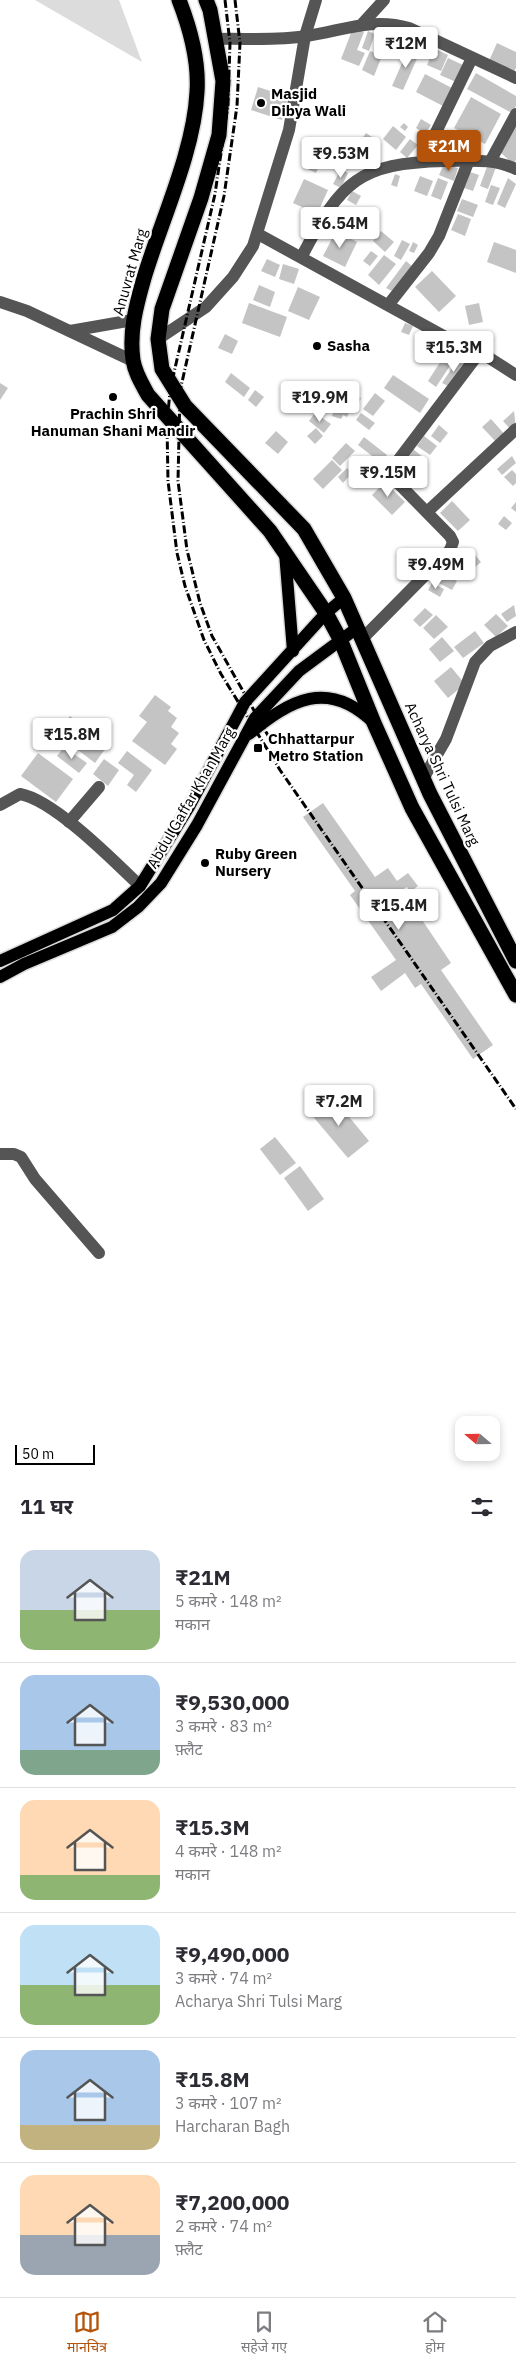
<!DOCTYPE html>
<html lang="hi">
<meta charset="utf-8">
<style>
body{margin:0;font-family:"IBM Plex Sans","Noto Sans Devanagari",sans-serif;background:#f2f2f3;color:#2b2b33;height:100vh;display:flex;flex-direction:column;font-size:19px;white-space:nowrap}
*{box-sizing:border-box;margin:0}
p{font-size:16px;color:#7c7c81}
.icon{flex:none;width:28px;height:28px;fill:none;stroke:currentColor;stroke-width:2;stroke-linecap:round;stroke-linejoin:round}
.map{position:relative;height:1477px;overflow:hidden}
.panel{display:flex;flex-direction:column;background:#fff;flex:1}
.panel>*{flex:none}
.needle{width:32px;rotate:290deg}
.fabs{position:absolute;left:455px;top:1416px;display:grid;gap:10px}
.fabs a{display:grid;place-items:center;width:45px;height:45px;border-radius:10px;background:#fff;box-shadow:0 2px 8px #0003;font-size:25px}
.scale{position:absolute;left:15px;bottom:12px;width:80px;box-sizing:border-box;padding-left:5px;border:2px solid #000;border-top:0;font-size:14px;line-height:18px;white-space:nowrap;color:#000;-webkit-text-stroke:4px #fff;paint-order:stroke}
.price{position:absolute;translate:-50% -42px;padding:0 11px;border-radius:5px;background:#fff;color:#222;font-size:16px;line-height:32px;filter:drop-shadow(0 1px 2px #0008)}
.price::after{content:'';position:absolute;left:50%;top:30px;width:15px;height:11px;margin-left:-8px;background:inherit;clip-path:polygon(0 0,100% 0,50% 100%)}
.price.selected{background:#b45309;color:#fff}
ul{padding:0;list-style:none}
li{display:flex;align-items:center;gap:15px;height:125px;padding:0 20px}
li+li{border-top:1px solid #e1e1e2}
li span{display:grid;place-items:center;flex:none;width:140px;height:100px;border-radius:15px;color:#555}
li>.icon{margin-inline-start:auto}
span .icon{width:60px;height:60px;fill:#fffc;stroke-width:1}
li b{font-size:21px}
h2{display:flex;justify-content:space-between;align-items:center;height:60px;padding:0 20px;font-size:21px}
.tabs{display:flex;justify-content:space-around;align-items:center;height:70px;border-top:1px solid #e1e1e2;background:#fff;font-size:14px;color:#7c7c81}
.tabs a{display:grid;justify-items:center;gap:2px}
.tabs .selected{color:#b45309}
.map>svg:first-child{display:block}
.green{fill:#dcdcdc}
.building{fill:#c4c4c4}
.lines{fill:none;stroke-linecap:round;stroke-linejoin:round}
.major-casing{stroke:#dbdbdb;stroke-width:15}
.highway-casing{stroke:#dbdbdb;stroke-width:18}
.minor{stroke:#555;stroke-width:12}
.major{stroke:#000;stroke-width:12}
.highway{stroke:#000;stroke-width:15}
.rail{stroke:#000;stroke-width:3;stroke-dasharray:8 2.5 1 2.5;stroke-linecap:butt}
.poi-dot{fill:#000;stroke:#fff;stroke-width:2}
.labels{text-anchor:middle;stroke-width:4.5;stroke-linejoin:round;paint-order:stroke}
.poi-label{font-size:15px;font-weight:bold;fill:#000;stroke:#fff;text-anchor:start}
.street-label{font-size:15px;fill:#000;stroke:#fff}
</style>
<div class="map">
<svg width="516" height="1477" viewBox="0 0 516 1477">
<rect width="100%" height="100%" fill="#fff"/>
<path class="green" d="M35 0H119L142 62Z"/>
<g class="building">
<path d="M387 24 395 27 389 42 381 39Z"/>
<path d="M396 27 410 32 403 52 389 47Z"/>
<path d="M353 28 364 32 357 50 365 53 359 66 341 59Z"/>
<path d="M368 31 375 34 369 51 362 48Z"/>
<path d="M497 43 516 52V68L512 75 488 63Z"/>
<path d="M409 47 420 52 403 90 392 86Z"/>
<path d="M434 48 448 55 441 71 427 65Z"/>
<path d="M370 51 382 56 374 76 362 70Z"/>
<path d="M448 58 463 65 456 82 440 75Z"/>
<path d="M476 73 516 96V106L512 113 467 89Z"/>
<path d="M425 74 452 88 443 106 416 92Z"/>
<path d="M258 87 289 97 282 120 251 110Z"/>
<path d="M471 97 501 114 485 144 454 128Z"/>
<path d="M421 119 431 125 425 134 416 128Z"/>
<path d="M404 123 408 127 405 131 400 127Z"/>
<path d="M516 125V160L513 164 500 152Z"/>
<path d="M393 126 406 137 396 150 383 139Z"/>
<path d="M366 133 378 141 370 152 359 143Z"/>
<path d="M410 139 418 145 407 158 400 152Z"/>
<path d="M312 151 323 157 316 173 305 168Z"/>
<path d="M444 164 458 168 454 181 439 175Z"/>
<path d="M488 164 496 167 488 189 480 186Z"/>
<path d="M341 169 348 173 341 188 333 184Z"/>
<path d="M470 172 479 175 473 191 464 188Z"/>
<path d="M395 174 400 176 397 187 391 185Z"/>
<path d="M420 176 433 181 427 196 414 191Z"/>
<path d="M438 178 448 182 441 200 431 196Z"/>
<path d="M508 178 516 184 505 208 497 204Z"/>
<path d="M304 179 328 190 317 214 293 203Z"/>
<path d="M491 185 500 188 493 205 485 202Z"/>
<path d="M352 191 361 196 356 205 347 200Z"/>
<path d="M462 199 478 205 473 217 457 211Z"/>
<path d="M458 214 471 219 465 236 451 230Z"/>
<path d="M362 219 373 223 370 232 359 228Z"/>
<path d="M336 231 357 242 345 267 323 256Z"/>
<path d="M381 231 394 242 385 252 373 241Z"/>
<path d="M402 240 410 244 401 260 394 256Z"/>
<path d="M413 242 418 245 414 253 409 251Z"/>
<path d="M494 242 516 250V273L487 262Z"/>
<path d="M371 251 378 256 370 266 363 261Z"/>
<path d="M384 255 396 264 379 285 368 275Z"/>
<path d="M267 259 280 265 275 277 261 271Z"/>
<path d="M406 261 413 267 394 292 386 288Z"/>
<path d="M283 264 299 269 294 284 279 279Z"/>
<path d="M432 271 456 296 439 312 415 287Z"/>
<path d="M259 285 275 292 270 307 253 300Z"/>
<path d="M298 287 320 297 309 320 288 311Z"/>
<path d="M249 303 287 317 280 337 242 323Z"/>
<path d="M479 303 483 322 469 325 465 306Z"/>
<path d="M405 323 413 326 409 335 401 332Z"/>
<path d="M225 334 238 341 232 354 218 348Z"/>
<path d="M446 353 455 358 436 387 428 381Z"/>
<path d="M458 359 465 364 450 387 442 383Z"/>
<path d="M231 373 250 388 244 397 225 382Z"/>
<path d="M393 375 429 399 420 413 384 388Z"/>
<path d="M0 383 8 388 0 400Z"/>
<path d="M332 387 361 398 356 410 351 408 347 417 343 415 341 419 332 416 333 413 327 410Z"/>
<path d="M255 390 264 397 256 407 248 400Z"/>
<path d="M375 393 385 401 373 416 363 409Z"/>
<path d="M514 411 516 428 512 431 503 421Z"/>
<path d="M315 413 331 424 324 433 309 421Z"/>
<path d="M361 413 375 423 369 430 356 420Z"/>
<path d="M491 419 506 436 498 444 482 427Z"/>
<path d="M439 425 448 433 440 443 431 436Z"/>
<path d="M316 428 323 436 315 444 307 436Z"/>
<path d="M276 431 288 442 278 454 265 443Z"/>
<path d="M424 436 437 446 430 455 417 446Z"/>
<path d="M364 437 387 455 381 463 358 445Z"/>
<path d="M346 443 355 451 340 466 332 458Z"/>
<path d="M413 449 424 458 413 471 403 462Z"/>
<path d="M512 456 516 463 502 475 497 469Z"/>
<path d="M332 460 342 470 323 489 313 479Z"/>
<path d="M364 463 372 472 363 481 355 473Z"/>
<path d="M347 468 352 473 343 483 338 477Z"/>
<path d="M512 470 516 474V483L513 486 504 477Z"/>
<path d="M373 473 380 479 372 488 365 481Z"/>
<path d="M385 482 405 502 392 515 372 495Z"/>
<path d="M452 501 470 520 458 531 440 513Z"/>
<path d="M516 502V512L511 508Z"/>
<path d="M504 516 512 523 506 530 498 524Z"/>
<path d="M470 549 481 562 473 569 462 557Z"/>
<path d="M442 573 457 581 452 590 437 582Z"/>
<path d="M432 583 444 589 440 597 428 590Z"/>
<path d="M514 605 516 616 507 622 501 614Z"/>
<path d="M425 608 433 615 420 627 413 620Z"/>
<path d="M496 614 508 626 496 637 484 625Z"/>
<path d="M436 615 448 627 434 639 423 628Z"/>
<path d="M475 631 484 643 463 658 454 647Z"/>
<path d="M442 637 454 651 440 662 429 649Z"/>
<path d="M451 667 465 684 448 698 434 681Z"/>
<path d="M155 695 171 707 168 711 177 718 171 727 179 733 171 744 177 749 165 765 132 741 147 722 139 716Z"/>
<path d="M70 716 108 745 95 763 57 734Z"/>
<path d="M64 747 87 763 79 773 57 756Z"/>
<path d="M127 751 152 770 136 792 127 785 134 775 118 763Z"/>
<path d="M38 753 73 779 56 802 21 776Z"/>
<path d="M104 759 119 770 108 786 93 774Z"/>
<path d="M323 803 375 877 388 868 397 881 408 873 418 886 410 892 407 887 402 890 451 963 441 970 493 1045 473 1059 421 984 415 988 405 973 381 991 371 977 396 960 350 895 355 891 303 817Z"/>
<path d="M331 1095 369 1141 348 1158 310 1113Z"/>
<path d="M275 1137 296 1163 280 1175 260 1149Z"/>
<path d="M300 1166 324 1199 308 1211 284 1178Z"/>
</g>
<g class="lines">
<g class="major-casing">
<g id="major">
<path d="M285 553 293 651"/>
<path d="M249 734C290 700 328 678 374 723"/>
<path d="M0 961 113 910 140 886 190 805 245 702 326 613 344 598"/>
<path d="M0 977 24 964 112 927 138 907 161 883 197 825 255 718 299 671 357 628"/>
</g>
</g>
<g class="highway-casing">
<g id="highway">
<path d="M179 0C190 28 199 62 197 92 194 152 161 221 144 278 136 306 129 332 133 360 135 373 142 384 148 395L270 531 326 613 340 639 374 723 412 808 516 995"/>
<path d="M206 0 210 10 223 81 219 135 201 198 162 309 158 339 162 369 185 406 304 529 344 598 430 794 516 961"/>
</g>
</g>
<g class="minor">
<path d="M363 23 384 0"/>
<path d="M216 39C245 38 277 41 306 36 342 31 372 17 409 28L516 78"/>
<path d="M491 160 516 114"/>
<path d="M422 161 472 58"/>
<path d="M258 234 451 340 480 352 516 375"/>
<path d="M302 256C341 181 359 163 445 161 471 161 492 158 516 169"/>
<path d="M0 302 27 311 133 361"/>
<path d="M389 304 429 253 439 236 469 160"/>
<path d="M70 331 133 320"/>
<path d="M158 339 206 307 233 277 253 246 289 130 305 36 316 0"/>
<path d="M427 512 516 429"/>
<path d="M362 639 450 550 453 542 450 536 397 482 393 475V467L480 352"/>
<path d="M423 779 446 739 475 662 490 646 516 632"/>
<path d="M0 805 20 794C54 800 114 861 140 886"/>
<path d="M69 822 99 787"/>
<path d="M0 1154H14L21 1157 35 1179 99 1253"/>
</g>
<use href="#major" class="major"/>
<use href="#highway" class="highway"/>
<g class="rail">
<path d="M225 0 230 43 228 105 215 194 170 390 167 426 168 481 177 553 185 586 204 640 221 674 280 770 516 1109"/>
<path d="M235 0 240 43 237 106 224 196 180 391 178 481 187 550 200 603 212 636 270 739"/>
</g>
</g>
<g class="poi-dot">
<circle cx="261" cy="103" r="5"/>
<circle cx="317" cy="346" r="5"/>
<circle cx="113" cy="397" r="5"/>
<rect x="253" y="743" width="10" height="10" rx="2.5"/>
<circle cx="205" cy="863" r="5"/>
</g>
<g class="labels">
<g class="poi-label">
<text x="271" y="99">Masjid<tspan x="271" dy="17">Dibya Wali</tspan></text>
<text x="327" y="351">Sasha</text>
<text x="113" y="419" text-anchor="middle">Prachin Shri<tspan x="113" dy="17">Hanuman Shani Mandir</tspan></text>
<text x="268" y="744">Chhattarpur<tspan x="268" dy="17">Metro Station</tspan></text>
<text x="215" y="859">Ruby Green<tspan x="215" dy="17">Nursery</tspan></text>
</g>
<g class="street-label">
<text transform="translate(130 272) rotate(-74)" y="5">Anuvrat Marg</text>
<text transform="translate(442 774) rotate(65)" y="5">Acharya Shri Tulsi Marg</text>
<text transform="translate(191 798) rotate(-60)" y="5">Abdul Gaffar Khan Marg</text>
</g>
</g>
</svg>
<div class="fabs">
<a><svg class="needle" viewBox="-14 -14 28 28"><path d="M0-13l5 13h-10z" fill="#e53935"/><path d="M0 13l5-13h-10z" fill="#7c7c81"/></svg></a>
</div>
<div class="scale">50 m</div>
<b class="price" style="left:406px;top:69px">₹12M</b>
<b class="price selected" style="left:449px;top:172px">₹21M</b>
<b class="price" style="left:341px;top:179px">₹9.53M</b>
<b class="price" style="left:340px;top:249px">₹6.54M</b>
<b class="price" style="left:454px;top:373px">₹15.3M</b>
<b class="price" style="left:320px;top:423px">₹19.9M</b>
<b class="price" style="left:388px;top:498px">₹9.15M</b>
<b class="price" style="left:436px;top:590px">₹9.49M</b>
<b class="price" style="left:72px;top:760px">₹15.8M</b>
<b class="price" style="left:399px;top:931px">₹15.4M</b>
<b class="price" style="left:339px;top:1127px">₹7.2M</b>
</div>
<section class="panel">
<h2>11 घर<svg class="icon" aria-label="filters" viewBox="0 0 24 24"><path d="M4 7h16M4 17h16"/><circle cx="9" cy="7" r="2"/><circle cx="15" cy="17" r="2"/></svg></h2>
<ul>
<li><span style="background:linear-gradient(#c9d6e8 60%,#8fb573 0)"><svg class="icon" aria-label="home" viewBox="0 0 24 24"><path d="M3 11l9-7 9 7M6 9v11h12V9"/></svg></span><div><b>₹21M</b><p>5 कमरे · 148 m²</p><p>मकान</p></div></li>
<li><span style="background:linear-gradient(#a9c7e8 75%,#7fa58c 0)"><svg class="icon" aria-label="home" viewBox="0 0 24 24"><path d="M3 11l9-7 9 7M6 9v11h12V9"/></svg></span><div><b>₹9,530,000</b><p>3 कमरे · 83 m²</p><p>फ़्लैट</p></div></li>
<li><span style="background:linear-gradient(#ffd9b3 75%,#8fb573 0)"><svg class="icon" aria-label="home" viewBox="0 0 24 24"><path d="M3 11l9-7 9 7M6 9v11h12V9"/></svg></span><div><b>₹15.3M</b><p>4 कमरे · 148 m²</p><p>मकान</p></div></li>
<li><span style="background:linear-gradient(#bfe0f5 60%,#8fb573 0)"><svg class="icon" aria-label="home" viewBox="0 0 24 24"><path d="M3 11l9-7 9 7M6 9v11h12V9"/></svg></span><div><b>₹9,490,000</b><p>3 कमरे · 74 m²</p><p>Acharya Shri Tulsi Marg</p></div></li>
<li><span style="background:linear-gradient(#a9c7e8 75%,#c2b280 0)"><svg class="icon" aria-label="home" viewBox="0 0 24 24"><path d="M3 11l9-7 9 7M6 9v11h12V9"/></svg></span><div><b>₹15.8M</b><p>3 कमरे · 107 m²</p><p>Harcharan Bagh</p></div></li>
<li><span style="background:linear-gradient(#ffd9b3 60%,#9aa5b1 0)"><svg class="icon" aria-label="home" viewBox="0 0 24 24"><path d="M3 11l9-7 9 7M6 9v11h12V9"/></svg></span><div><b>₹7,200,000</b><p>2 कमरे · 74 m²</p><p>फ़्लैट</p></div></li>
</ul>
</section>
<nav class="tabs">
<a class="selected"><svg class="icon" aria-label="map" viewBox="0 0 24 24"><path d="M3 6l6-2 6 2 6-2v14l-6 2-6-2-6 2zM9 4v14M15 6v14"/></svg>मानचित्र</a>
<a><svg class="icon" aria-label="saved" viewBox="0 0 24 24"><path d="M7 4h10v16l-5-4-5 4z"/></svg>सहेजे गए</a>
<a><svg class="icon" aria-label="home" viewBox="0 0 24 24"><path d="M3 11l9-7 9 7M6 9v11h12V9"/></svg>होम</a>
</nav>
